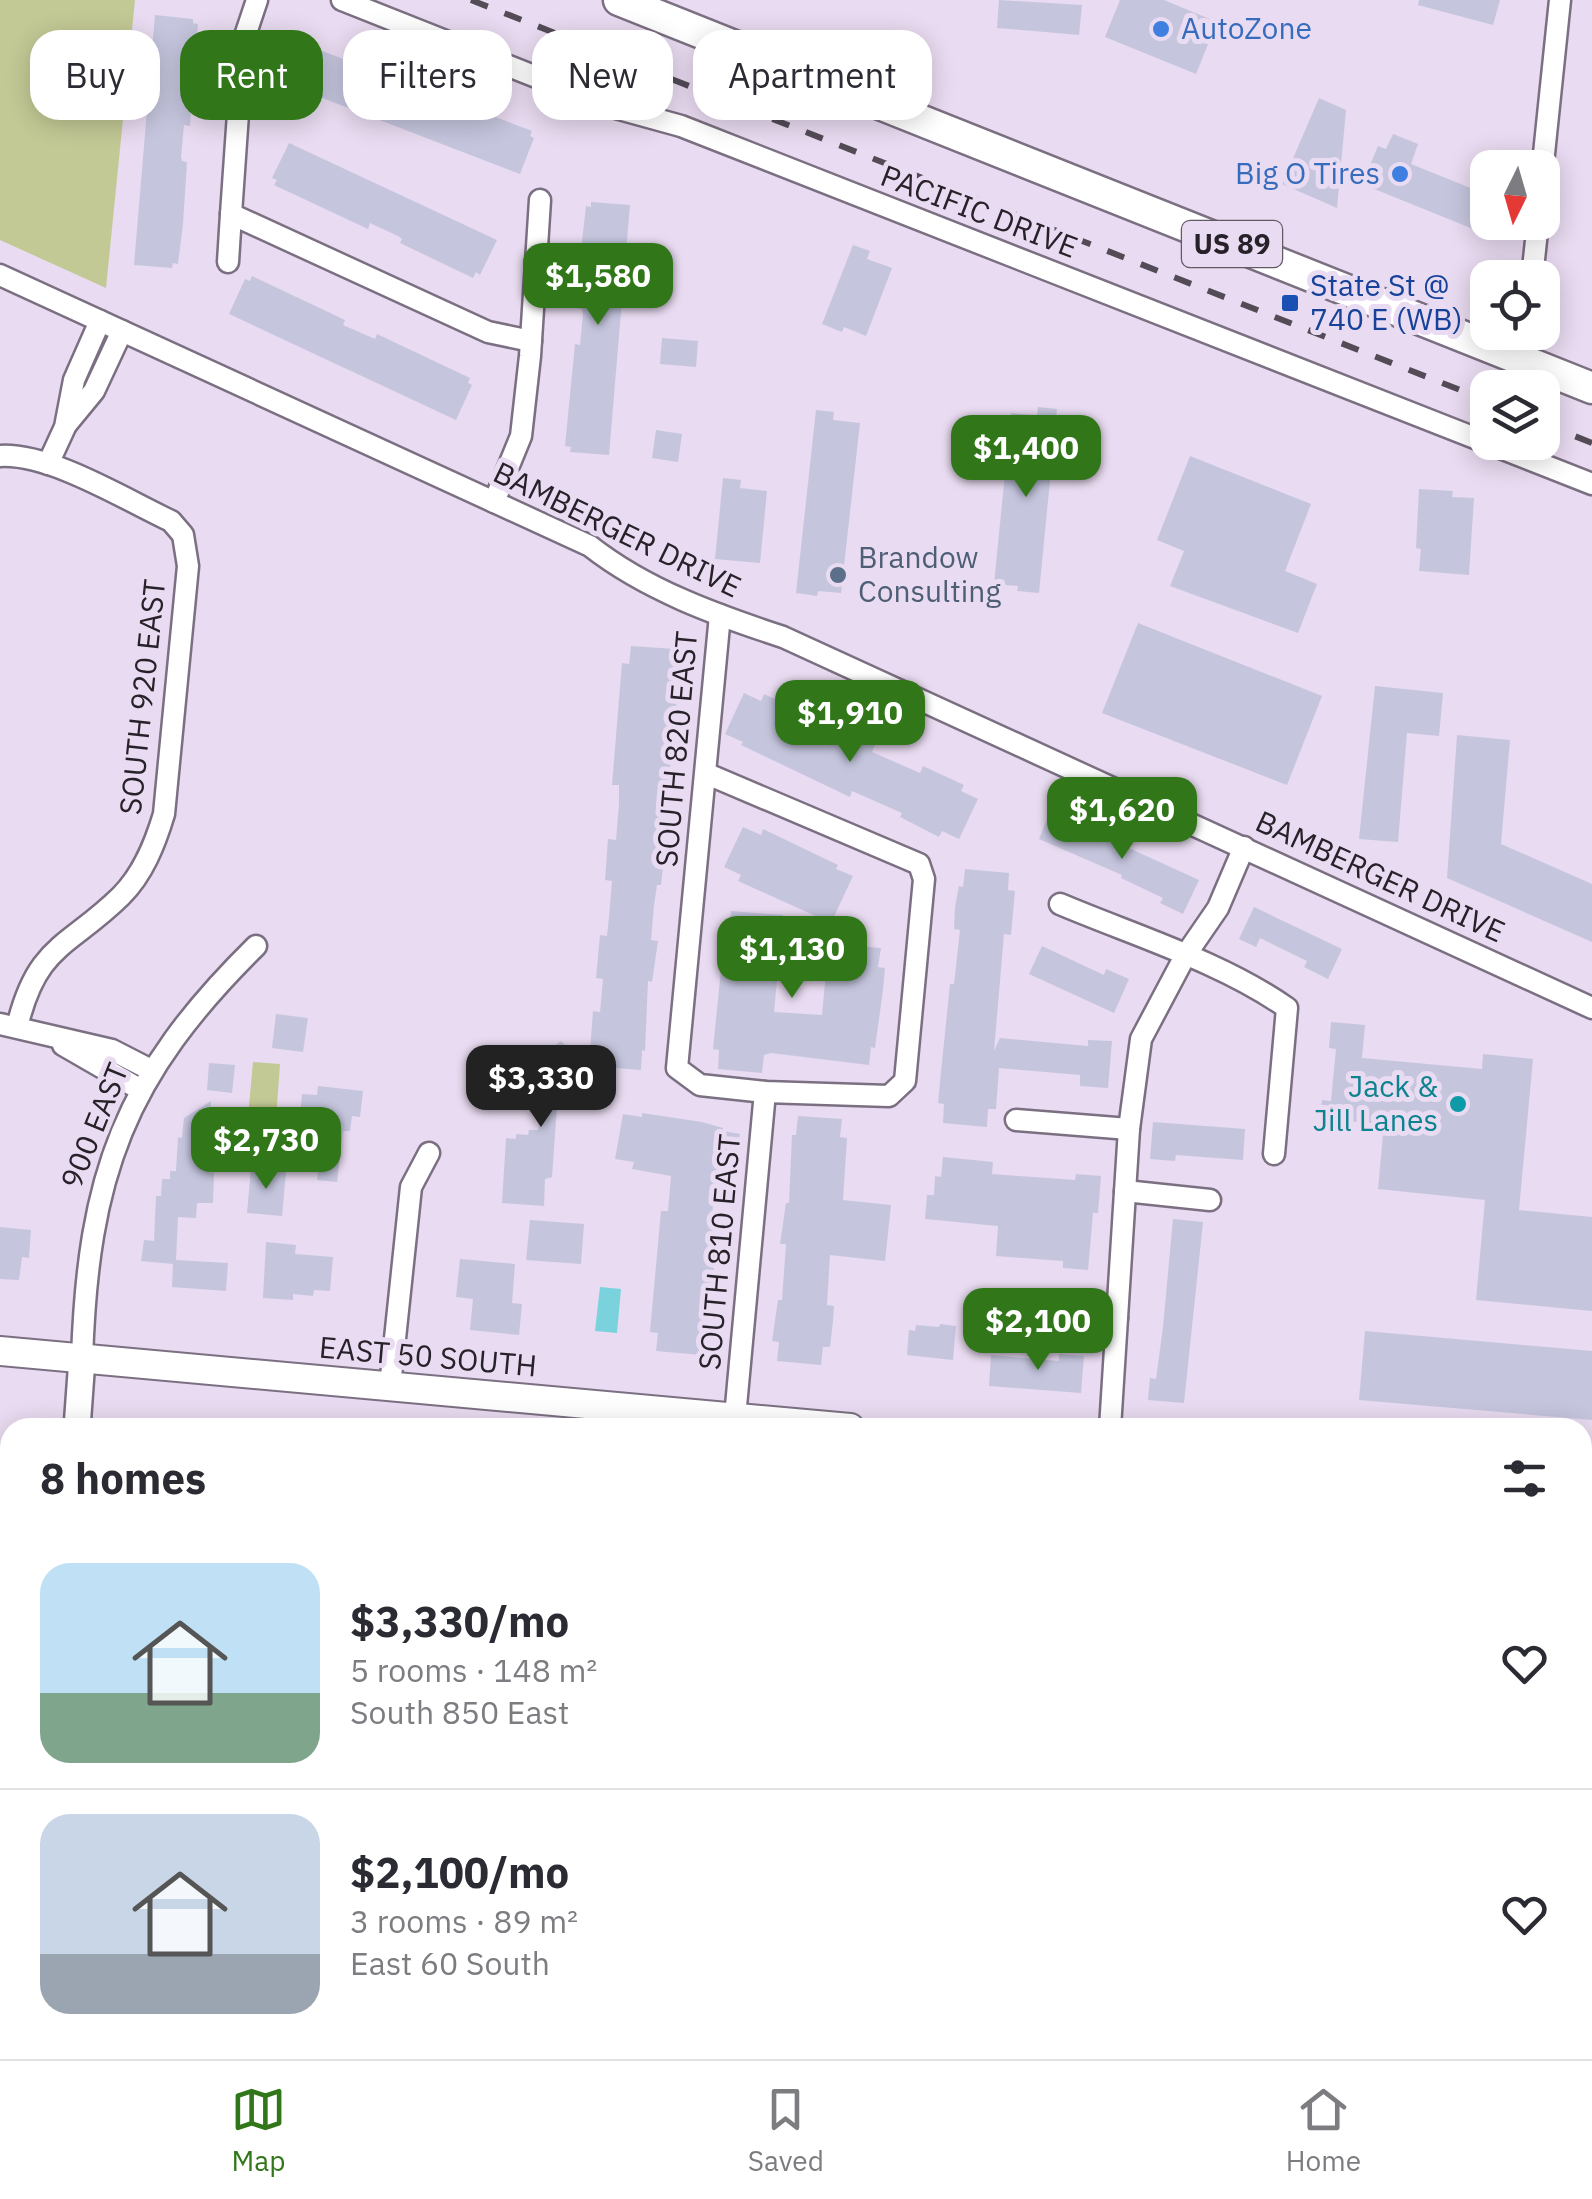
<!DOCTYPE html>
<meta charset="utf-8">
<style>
body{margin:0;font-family:"IBM Plex Sans",sans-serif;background:#f7f7f7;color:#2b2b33;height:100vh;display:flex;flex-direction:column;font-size:38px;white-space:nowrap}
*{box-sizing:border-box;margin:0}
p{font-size:32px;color:#7c7c81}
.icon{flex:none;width:55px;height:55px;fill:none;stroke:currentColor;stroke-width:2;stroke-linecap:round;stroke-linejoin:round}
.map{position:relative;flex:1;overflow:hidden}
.details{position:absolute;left:0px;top:1418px;width:1592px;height:642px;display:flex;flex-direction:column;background:#fff;border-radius:30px 30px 0 0;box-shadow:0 5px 25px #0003}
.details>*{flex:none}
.banner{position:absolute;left:30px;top:30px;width:1000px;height:90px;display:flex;gap:20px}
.needle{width:65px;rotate:185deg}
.tools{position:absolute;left:1470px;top:150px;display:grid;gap:20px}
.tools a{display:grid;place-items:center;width:90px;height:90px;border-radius:20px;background:#fff;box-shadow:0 5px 25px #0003;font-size:50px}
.price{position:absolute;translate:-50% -85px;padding:0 22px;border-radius:20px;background:#317719;color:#fff;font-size:32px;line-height:65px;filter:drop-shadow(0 2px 5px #0008)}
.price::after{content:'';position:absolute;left:50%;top:60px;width:30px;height:22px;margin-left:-15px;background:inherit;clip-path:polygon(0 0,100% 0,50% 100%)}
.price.selected{background:#222;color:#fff}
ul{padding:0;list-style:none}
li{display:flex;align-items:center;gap:30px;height:250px;padding:0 40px}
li+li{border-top:2px solid #e1e1e2}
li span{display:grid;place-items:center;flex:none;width:280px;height:200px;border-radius:30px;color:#555}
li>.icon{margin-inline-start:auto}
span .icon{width:120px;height:120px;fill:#fffc;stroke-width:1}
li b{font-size:42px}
h2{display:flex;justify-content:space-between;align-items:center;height:120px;padding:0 40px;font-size:42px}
.chip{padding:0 35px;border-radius:30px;background:#fff;box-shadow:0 5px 25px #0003;font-size:35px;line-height:90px}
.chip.selected{background:#317719;color:#fff}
.dock{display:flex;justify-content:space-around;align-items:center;height:140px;border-top:2px solid #e1e1e2;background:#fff;font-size:28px;color:#7c7c81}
.dock a{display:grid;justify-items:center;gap:5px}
.dock .selected{color:#317719}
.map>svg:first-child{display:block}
.green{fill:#c3c995}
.water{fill:#79d2dc}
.building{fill:#c5c6de}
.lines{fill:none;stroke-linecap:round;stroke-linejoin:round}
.minor-casing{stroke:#7b6f82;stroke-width:25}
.tertiary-casing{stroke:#7b6f82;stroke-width:30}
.secondary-casing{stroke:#7b6f82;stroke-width:32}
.primary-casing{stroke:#7b6f82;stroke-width:35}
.minor{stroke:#fff;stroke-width:20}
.tertiary{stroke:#fff;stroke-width:25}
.secondary{stroke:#fff;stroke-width:28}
.primary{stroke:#fff;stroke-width:30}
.rail{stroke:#534c57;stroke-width:6;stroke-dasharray:18 18;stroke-linecap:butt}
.shop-dot{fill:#3f7fe0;stroke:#e9dbf1;stroke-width:4}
.transit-dot{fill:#1a4fb4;stroke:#e9dbf1;stroke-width:4}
.service-dot{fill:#5c6f8a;stroke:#e9dbf1;stroke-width:4}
.culture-dot{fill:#0f9aa8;stroke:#e9dbf1;stroke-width:4}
.labels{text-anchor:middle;stroke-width:10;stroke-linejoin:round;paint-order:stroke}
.shield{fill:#e9dbf1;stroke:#615a66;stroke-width:2.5}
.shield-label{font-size:28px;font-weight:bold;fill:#27222a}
.shop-label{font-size:30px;fill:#366cbe;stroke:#e9dbf1;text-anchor:start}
.street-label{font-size:30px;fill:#27222a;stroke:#e9dbf1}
.transit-label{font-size:30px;fill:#164399;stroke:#e9dbf1;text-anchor:start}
.service-label{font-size:30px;fill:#4e5e75;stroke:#e9dbf1;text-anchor:start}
.culture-label{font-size:30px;fill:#0d838f;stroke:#e9dbf1;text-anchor:end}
</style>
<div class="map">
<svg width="1592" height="2059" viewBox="0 0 1592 2059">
<rect width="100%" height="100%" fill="#e9dbf1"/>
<g class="green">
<path d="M0 0H135L106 288 0 240Z"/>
<path d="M253 1062 280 1064 276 1119 248 1117Z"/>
</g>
<path class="water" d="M600 1287 621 1289 617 1333 595 1331Z"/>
<g class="building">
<path d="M999 0 1082 5 1079 35 997 28Z"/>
<path d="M1120 0H1164L1217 22 1196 74 1105 37Z"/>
<path d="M1419 0H1500L1493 25 1418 5Z"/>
<path d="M155 15 193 19V23L198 24 190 126 184 125 181 157 182 161 187 162 183 224 178 264 173 263 172 268 134 265Z"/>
<path d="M307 45 423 90 421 95 449 106 454 107 456 102 532 131 530 136 534 138 520 174 286 84 300 48 305 50Z"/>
<path d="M1319 98 1346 110 1337 208 1282 184Z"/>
<path d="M1393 134 1418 144 1411 164 1488 195V207L1478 231 1362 184 1378 146 1386 149Z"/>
<path d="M289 143 497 240 480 275 476 272 473 278 400 243 402 239 398 236 370 223 368 229 274 185 277 180 272 178Z"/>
<path d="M591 202 630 205 609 455 570 452 571 447 565 446 575 344 580 345 583 314 582 309 576 308 581 250 586 206 591 207Z"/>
<path d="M853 245 870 251 867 259 892 268 866 336 844 327 842 332 822 324Z"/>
<path d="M252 276 345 320 343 325 375 339 377 334 470 378 468 383 472 385 456 420 229 314 245 279 250 281Z"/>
<path d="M662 338 698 341 696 367 660 364Z"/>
<path d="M1038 407 1057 409 1039 593 1017 591 1018 586 994 584 1011 413 1037 415Z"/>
<path d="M816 410 834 412 833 420 860 423 841 593 818 591 817 596 796 593Z"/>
<path d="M656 430 682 434 678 462 652 458Z"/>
<path d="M1190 456 1311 504 1285 571 1317 584 1298 633 1170 586 1184 551 1157 540Z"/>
<path d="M723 478 741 480 740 488 767 491 760 563 715 559Z"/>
<path d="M1419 489 1453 491 1452 497 1474 498 1469 575 1419 571 1421 549 1416 548Z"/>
<path d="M1138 623 1322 696 1287 785 1102 713Z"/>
<path d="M631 646 675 649 673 669H680L668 788H664L660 842H666L661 885H657L654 905 651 940 658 941 652 982 648 981 645 1051 642 1050 641 1070 589 1066 593 1011 600 1012 603 979 596 978 600 935 607 936 609 917 612 881 605 880 608 839 616 840 619 804V785H612L622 663 629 664Z"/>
<path d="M1375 686 1443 693 1439 736 1407 733 1398 842 1359 839Z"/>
<path d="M744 693 761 701 764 694 875 745 872 752 920 773 923 766 964 785 961 791 978 799 959 839 942 831 939 837 900 817 902 813 852 791 850 797 741 745 743 742 725 734Z"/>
<path d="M1457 735 1510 740 1501 844 1592 884V942L1447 878Z"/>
<path d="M1050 812 1199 880 1183 914 1160 903 1163 898 1121 878 1122 875 1039 839Z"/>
<path d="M743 827 761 835 763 829 838 865 836 869 853 876 831 923 738 881 741 875 724 867Z"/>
<path d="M965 869 1009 873 1008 890 1015 891 1011 935 1004 934 994 1051 1000 1038 1088 1046V1040L1112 1041 1108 1088 1080 1086V1075L999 1068 996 1109H988L987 1127 943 1123 944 1104 938 1103 940 1082 950 984H954L960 930 954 929 955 907 959 886 963 887Z"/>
<path d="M1254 907 1342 949 1328 979 1304 967 1307 961 1260 938 1256 947 1239 939Z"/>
<path d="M731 911 783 915 774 1012 822 1015 827 961 835 962 836 944 881 948 878 967 885 968 883 990 875 1048 871 1047 869 1065 771 1053 764 1055 762 1073 718 1069 719 1050 713 1049 725 930 729 931Z"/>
<path d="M1042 946 1104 975 1106 969 1129 979 1114 1013 1029 974Z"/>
<path d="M276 1014 308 1018 303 1052 272 1048Z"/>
<path d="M1331 1022 1365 1025 1362 1058 1482 1069 1483 1054 1533 1059 1519 1210 1592 1217V1311L1476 1300 1485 1200 1378 1189 1384 1124 1320 1119 1322 1100 1331 1101 1336 1049 1329 1048Z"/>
<path d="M561 1041 580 1060 577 1108 557 1106 552 1177 545 1179 544 1206 502 1203 506 1138 516 1139V1134L528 1135 529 1130H538L543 1071 534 1061Z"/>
<path d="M209 1063 235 1065 232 1093 207 1090Z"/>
<path d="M318 1086 363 1091 360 1117 352 1116 350 1131H343L337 1182 317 1180 321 1146 309 1145 312 1119 300 1117 302 1094 317 1095Z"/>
<path d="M211 1101 209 1172 214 1173 213 1203H197L196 1218 178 1217 176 1260 228 1263 226 1291 172 1287 173 1264 141 1261 144 1240 154 1241 156 1196H161L162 1179H170V1171H176L178 1137 182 1138 184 1118Z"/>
<path d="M642 1113 702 1122 723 1128V1131L740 1134 733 1178 716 1176 712 1216 719 1217 707 1336H703L701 1355 656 1351 658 1333 650 1332 661 1211H668L671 1176 632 1169 634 1162 615 1159 623 1114 642 1117Z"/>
<path d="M798 1116 842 1119 840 1137 847 1138 843 1200 891 1205 885 1261 830 1255 827 1305 834 1306 833 1321 830 1347H823L821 1365 777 1361 779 1342 772 1341 778 1300H782L786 1244H780L786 1203H789L792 1135H796Z"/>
<path d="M1153 1122 1245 1129 1243 1160 1176 1155 1175 1161 1150 1159Z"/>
<path d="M943 1157 993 1162 992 1174 1075 1180 1076 1174 1101 1176 1098 1213H1093L1088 1270 1063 1268V1261L996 1256 998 1226 925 1219 927 1195H934L935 1176 941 1177Z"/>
<path d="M251 1169 286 1172 282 1216 247 1213Z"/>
<path d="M1173 1219 1203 1222 1184 1403 1148 1400 1150 1378 1156 1379 1163 1327Z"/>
<path d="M530 1220 584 1224 581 1264 526 1260Z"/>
<path d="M0 1227 31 1230 29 1258 22 1257 19 1280 0 1279Z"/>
<path d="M266 1242 296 1245 295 1254 333 1257 330 1291 314 1290 313 1296 293 1294V1300L263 1298Z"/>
<path d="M460 1259 515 1264 512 1303 522 1304 519 1335 470 1330 473 1299 456 1297Z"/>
<path d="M940 1324 956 1326 953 1360 907 1355 909 1330 915 1331 916 1325 939 1327Z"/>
<path d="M1365 1331 1592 1351V1420L1359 1400Z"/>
<path d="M1059 1354 1084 1356 1081 1393 989 1386 991 1355 1059 1361Z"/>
</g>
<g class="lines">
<g class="minor-casing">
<g id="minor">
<path d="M342 0 612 107 681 126 1592 484"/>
<path d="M1542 173 1560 0"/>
<path d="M231 214 243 42 257 0"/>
<path d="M228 262 231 214 488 332 531 341"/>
<path d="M0 275 590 546C646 590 716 615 783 637L1592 1008"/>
<path d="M1532 278 1538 222"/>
<path d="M1524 361 1526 332"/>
<path d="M66 425 94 391 122 331"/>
<path d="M0 456C50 453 124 499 171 521L183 535 188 566 164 814C155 844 143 874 121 896 68 948 37 944 17 1027"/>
<path d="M48 464 65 427 74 380 100 321"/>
<path d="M494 502 521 436 530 356 540 200"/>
<path d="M705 773 919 864 924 879 905 1081 889 1096 765 1092 700 1085 677 1068 720 615"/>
<path d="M1060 904C1133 935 1222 962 1287 1008L1274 1154"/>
<path d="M0 1024 112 1050 151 1070"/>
<path d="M63 1045 141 1090"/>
<path d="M1016 1120 1129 1129"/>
<path d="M1125 1191 1210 1200"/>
<path d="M1007 1308 1117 1318"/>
<path d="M82 1359C88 1175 124 1076 256 946"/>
<path d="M390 1386 411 1187 429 1153"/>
<path d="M735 1417 765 1092"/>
<path d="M1110 1428 1129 1129 1141 1039 1185 956 1218 908 1244 847"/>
<path d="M0 1879H10"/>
<path d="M1582 2012H1592"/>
<path d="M250 2059 251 2050"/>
<path d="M542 2059 543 2050"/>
<path d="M786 2059 787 2050"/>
<path d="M1021 2059 1022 2050"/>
</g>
</g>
<g class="tertiary-casing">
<g id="tertiary">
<path d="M77 1428 82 1359"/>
<path d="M0 1678 10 1652"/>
<path d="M1592 2059V2054"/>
</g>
</g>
<g class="secondary-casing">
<g id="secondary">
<path d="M0 1351 850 1428"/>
<path d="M1582 1491H1592"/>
</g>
</g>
<g class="primary-casing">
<path id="primary" d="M619 0 1592 388"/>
</g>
<use href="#minor" class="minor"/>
<use href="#tertiary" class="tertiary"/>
<use href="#secondary" class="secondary"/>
<use href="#primary" class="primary"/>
<g class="rail">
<path d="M471 0 1488 401"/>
<path d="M1542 423 1592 443"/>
</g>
</g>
<g class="shop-dot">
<circle cx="1161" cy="29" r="10"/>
<circle cx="1400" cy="174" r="10"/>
</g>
<rect class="transit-dot" x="1280" y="293" width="20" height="20" rx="5"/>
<circle class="service-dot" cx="838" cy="575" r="10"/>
<circle class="culture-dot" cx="1458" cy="1104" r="10"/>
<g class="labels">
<rect class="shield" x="1182" y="221" width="100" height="46" rx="8"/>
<g class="shield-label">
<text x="1232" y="254">US 89</text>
</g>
<g class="shop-label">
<text x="1181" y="39">AutoZone</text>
<text x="1380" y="184" text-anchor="end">Big O Tires</text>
</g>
<g class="street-label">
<text transform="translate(979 212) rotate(21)" y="10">PACIFIC DRIVE</text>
<text transform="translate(617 530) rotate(26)" y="10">BAMBERGER DRIVE</text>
<text transform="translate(143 697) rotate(-84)" y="10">SOUTH 920 EAST</text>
<text transform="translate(677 749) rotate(-85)" y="10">SOUTH 820 EAST</text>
<text transform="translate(1380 877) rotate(25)" y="10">BAMBERGER DRIVE</text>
<text transform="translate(95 1126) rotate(-68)" y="10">900 EAST</text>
<text transform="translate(720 1252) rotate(-85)" y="10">SOUTH 810 EAST</text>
<text transform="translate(428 1357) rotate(5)" y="10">EAST 50 SOUTH</text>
</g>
<g class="transit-label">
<text x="1310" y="296">State St @<tspan x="1310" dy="34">740 E (WB)</tspan></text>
</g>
<g class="service-label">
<text x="858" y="568">Brandow<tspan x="858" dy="34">Consulting</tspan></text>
</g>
<g class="culture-label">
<text x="1438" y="1097">Jack &amp;<tspan x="1438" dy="34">Jill Lanes</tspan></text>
</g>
</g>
</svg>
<div class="tools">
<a><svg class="needle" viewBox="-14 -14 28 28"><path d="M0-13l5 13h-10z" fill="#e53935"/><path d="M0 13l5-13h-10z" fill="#7c7c81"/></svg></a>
<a><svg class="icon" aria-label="locate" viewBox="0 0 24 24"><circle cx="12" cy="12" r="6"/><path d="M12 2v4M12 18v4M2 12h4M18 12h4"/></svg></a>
<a><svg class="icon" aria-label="layers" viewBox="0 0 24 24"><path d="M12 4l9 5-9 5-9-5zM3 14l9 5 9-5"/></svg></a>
</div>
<b class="price" style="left:598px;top:328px">$1,580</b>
<b class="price" style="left:1026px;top:500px">$1,400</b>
<b class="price" style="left:850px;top:765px">$1,910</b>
<b class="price" style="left:1122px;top:862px">$1,620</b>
<b class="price" style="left:792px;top:1001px">$1,130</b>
<b class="price selected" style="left:541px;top:1130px">$3,330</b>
<b class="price" style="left:266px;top:1192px">$2,730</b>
<b class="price" style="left:1038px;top:1373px">$2,100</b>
<div class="banner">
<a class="chip">Buy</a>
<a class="chip selected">Rent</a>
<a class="chip">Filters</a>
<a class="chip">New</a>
<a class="chip">Apartment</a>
</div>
<section class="details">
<h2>8 homes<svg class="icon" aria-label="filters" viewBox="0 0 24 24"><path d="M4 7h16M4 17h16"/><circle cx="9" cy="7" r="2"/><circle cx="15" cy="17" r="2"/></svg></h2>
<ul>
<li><span style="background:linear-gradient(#bfe0f5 65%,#7fa58c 0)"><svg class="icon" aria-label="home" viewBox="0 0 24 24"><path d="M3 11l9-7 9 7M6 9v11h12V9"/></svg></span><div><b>$3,330/mo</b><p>5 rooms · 148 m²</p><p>South 850 East</p></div><svg class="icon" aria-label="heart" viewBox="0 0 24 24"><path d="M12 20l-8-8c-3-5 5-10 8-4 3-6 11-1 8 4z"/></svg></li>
<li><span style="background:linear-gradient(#c9d6e8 70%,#9aa5b1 0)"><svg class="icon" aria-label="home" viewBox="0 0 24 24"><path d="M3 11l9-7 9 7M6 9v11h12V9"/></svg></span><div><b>$2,100/mo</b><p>3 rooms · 89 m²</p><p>East 60 South</p></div><svg class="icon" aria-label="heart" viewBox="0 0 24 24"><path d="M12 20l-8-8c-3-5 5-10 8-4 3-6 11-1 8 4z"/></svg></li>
</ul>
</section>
</div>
<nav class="dock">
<a class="selected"><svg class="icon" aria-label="map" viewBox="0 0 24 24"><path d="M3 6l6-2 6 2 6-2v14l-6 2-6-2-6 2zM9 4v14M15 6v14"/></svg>Map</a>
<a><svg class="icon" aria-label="saved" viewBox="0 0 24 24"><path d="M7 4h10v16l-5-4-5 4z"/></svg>Saved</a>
<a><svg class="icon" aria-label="home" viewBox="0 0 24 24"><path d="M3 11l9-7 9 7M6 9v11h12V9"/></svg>Home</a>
</nav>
